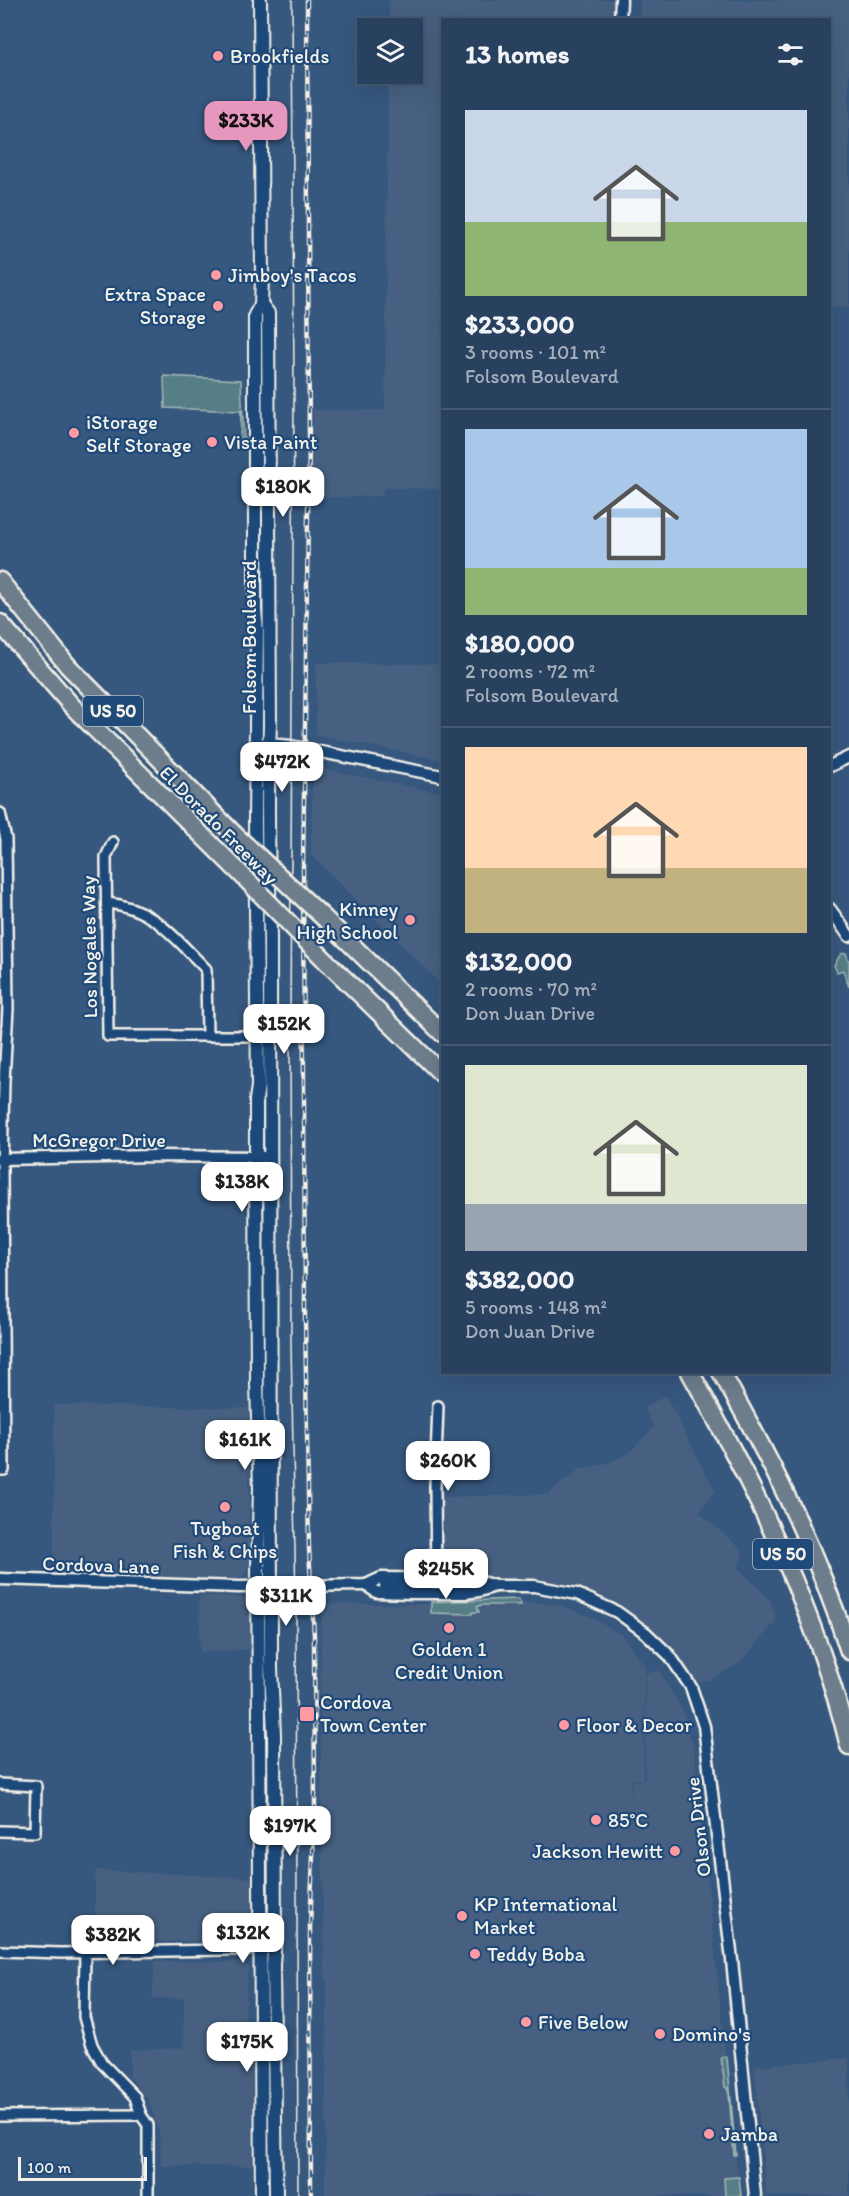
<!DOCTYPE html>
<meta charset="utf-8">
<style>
body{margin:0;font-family:Itim,sans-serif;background:#304864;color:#f1f3f6;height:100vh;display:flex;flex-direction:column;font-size:22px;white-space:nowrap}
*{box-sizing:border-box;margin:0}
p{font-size:20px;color:#a5afbc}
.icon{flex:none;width:33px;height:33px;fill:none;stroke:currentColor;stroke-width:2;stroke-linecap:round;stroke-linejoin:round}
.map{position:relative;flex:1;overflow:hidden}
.sheet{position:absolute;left:441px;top:18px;width:390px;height:1356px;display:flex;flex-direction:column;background:#28415e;border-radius:0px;box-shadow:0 6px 24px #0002,0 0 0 2px #445a73}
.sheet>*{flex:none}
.controls{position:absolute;left:357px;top:18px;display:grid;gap:12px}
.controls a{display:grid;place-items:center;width:66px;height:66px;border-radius:0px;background:#28415e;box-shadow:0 6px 24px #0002,0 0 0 2px #445a73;font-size:30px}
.scale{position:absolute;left:18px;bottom:15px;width:129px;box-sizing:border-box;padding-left:6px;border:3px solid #f4f1e8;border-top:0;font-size:16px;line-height:21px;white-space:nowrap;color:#f4f1e8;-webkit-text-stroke:4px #1f4a7a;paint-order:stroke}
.price{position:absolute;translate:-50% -51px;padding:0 14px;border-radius:12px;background:#fff;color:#222;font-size:20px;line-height:39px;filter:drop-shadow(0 2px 3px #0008)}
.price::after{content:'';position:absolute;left:50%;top:36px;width:18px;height:14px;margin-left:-9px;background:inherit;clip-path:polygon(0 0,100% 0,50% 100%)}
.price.active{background:#e797bd;color:#111}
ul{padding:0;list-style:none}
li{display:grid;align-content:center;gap:12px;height:318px;padding:0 24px}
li+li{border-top:2px solid #445a73}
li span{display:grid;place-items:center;height:186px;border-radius:0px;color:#555}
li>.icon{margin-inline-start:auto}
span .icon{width:108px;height:108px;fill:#fffc;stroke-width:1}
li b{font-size:26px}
h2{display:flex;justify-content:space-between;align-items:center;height:72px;padding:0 24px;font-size:26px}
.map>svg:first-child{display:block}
.built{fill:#466081}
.green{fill:#557e86;stroke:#a4b8b7;stroke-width:1.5}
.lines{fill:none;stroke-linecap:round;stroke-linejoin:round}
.minor-casing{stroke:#f4f1e8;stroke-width:14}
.tertiary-casing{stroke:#f4f1e8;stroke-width:15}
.secondary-casing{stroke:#f4f1e8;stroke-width:16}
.motorway-casing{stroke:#f4f1e8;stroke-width:21}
.minor{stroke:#1f4a7a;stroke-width:9}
.tertiary{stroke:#1f4a7a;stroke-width:10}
.secondary{stroke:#1f4a7a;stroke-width:12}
.motorway{stroke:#6d7d8c;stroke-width:16}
.tram{stroke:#f4f1e8;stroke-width:1.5}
.rail-casing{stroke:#f4f1e8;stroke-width:4.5}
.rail{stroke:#1f4a7a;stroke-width:2;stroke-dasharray:7;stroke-linecap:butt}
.motorway-bridge-casing{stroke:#f4f1e8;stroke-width:21;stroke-linecap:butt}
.motorway-bridge{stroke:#6d7d8c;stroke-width:16}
.poi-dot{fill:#ff9aa2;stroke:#1f4a7a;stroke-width:2}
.labels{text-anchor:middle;stroke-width:4.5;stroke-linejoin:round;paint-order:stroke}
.shield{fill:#1f4a7a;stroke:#b4bfc7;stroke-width:1.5}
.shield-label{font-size:18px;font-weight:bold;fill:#f4f1e8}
.poi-label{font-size:20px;fill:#f4f1e8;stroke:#1f4a7a;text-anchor:start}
.street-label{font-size:20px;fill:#f4f1e8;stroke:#1f4a7a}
</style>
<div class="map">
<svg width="849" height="2196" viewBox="0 0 849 2196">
<rect width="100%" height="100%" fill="#36577e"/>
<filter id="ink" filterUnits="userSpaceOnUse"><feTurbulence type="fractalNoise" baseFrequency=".0167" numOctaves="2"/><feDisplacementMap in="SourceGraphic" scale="12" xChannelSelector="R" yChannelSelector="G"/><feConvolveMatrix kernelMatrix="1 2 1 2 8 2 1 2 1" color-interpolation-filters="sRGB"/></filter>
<g filter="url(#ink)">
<g class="built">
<path d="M389 0H614V19L442 20V489L384 488 382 496 311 498 313 410H385L388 74H412V28H389Z"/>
<path d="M640 0H849V308L830 307V20H640Z"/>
<path d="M316 663 442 664V760L316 735Z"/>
<path d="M313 767 442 793V985L311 855Z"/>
<path d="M665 1395 715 1491 699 1512 742 1550V1558L738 1568 771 1601 776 1621 740 1663 709 1680 693 1683 688 1672 663 1641 639 1620 606 1600 573 1586 454 1574 449 1572 444 1562 443 1497 548 1494 580 1469 607 1463 629 1453 654 1427 644 1408Z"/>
<path d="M54 1405 249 1408V1564L245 1575 236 1579 54 1574Z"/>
<path d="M199 1595 248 1598 253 1604 255 1649 200 1652Z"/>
<path d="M518 1601 560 1605 591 1617 622 1635 645 1666 643 1779 631 1780 632 1834V1781L645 1780 646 1673 659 1670 682 1710 694 1749 740 2196H325L327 1988 324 1967 320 1691 322 1604H419Z"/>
<path d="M95 1870 255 1878V1932L246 1941 95 1942Z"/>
<path d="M155 1961 242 1962 250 1968 247 1974 245 2027 252 2052 253 2166H161L160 2136 153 2113 147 2098 130 2077V2050L183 2048 184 1998H152Z"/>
<path d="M849 2058V2196H767L754 2066Z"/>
</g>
<g class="green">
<path d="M164 376 241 380 244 445 240 444 241 411 165 408Z"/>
<path d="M846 953 849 961V987L843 970 837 972 834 965 841 954Z"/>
<path d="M519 1599 521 1605H481L477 1607 479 1612H473L472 1614 431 1613V1602Z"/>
<path d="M721 2057H727L736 2155H734L729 2094 727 2088 725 2087Z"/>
<path d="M739 2177 741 2196H725L724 2178Z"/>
</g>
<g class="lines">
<g class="minor-casing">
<g id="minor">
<path d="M0 813 6 839 8 1008 4 1081 2 1168 4 1470H0"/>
<path d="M113 842 106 857 108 1036H264"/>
<path d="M107 903C154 907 175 939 206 969L207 1036"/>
<path d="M436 1578 435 1486 438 1406"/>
<path d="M0 1784 36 1786 35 1832 0 1831"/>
<path d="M0 1951 61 1953 273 1949"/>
<path d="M85 1953 84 2017 92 2045 102 2063 135 2097 141 2115 148 2125V2196"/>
<path d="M0 2116 141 2115"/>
</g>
</g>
<g class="tertiary-casing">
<g id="tertiary">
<path d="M620 20 621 0"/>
<path d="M257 743 291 746 442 776"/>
<path d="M830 766 849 757"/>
<path d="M830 909 849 936"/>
<path d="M0 1159 156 1156 269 1157"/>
<path d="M436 1578 445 1585 466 1586"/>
<path d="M0 1579 239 1587 366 1585 381 1578 471 1579 495 1586H534L577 1594 617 1612 646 1633 670 1656 691 1687 704 1726 732 1960 755 2196"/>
<path d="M366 1585 376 1592 412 1593H465L479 1591 495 1586"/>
<path d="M385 1585H423L428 1584 436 1578"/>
</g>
</g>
<g class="secondary-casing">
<g id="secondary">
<path d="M260 0 262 279 261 304 255 315V610L257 631 255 821 258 1086 256 1100V1157L257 1383 260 1489 258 1565 262 2196"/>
<path d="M261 304 268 313 270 726C266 797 269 868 270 939L271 1668 274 1734 275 1936 273 1965 276 2196"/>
</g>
</g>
<g class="motorway-casing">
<g id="motorway">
<path d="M0 581 68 666 233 833"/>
<path d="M0 623 72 706 236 869"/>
<path d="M325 919 442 1033"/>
<path d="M326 961 442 1074"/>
<path d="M690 1372C757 1491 817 1614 849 1746"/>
<path d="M721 1372C772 1462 818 1553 849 1651"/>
</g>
</g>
<use href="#minor" class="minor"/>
<use href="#tertiary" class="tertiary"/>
<use href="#secondary" class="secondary"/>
<use href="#motorway" class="motorway"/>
<path class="tram" d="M292 0 294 394 290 1017 291 1344 296 1601 298 2196"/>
<g class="rail-casing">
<path id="rail" d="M307 0 309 444 303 867 305 1319 309 1549 314 1636 315 1808 310 1927 311 2196"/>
</g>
<use href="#rail" class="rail"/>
<g class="motorway-bridge-casing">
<g id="motorway-bridge">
<path d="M233 833 325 919"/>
<path d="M236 869 326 961"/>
</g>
</g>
<use href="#motorway-bridge" class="motorway-bridge"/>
</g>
</g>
<g class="poi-dot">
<circle cx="218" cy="56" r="6"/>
<circle cx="216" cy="275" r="6"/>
<circle cx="218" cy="306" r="6"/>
<circle cx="74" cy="433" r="6"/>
<circle cx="212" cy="442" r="6"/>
<circle cx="410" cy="920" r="6"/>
<circle cx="225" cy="1507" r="6"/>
<circle cx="449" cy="1628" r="6"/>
<rect x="299" y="1706" width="16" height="16" rx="3"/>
<circle cx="564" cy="1725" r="6"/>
<circle cx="596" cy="1820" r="6"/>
<circle cx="675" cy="1851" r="6"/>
<circle cx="462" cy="1916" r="6"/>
<circle cx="475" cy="1954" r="6"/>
<circle cx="526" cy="2022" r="6"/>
<circle cx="660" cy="2034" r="6"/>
<circle cx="709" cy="2134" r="6"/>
</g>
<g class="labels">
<g class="shield">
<rect x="83" y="696" width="60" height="30" rx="4.5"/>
<rect x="753" y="1539" width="60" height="30" rx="4.5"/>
</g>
<g class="shield-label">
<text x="113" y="717">US 50</text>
<text x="783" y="1560">US 50</text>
</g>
<g class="poi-label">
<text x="230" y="63">Brookfields</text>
<text x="228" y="282">Jimboy's Tacos</text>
<text x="206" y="301" text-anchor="end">Extra Space<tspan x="206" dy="23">Storage</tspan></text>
<text x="86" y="429">iStorage<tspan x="86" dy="23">Self Storage</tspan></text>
<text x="224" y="449">Vista Paint</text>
<text x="398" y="916" text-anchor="end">Kinney<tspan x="398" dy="23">High School</tspan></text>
<text x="225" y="1535" text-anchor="middle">Tugboat<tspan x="225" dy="23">Fish &amp; Chips</tspan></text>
<text x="449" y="1656" text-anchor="middle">Golden 1<tspan x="449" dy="23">Credit Union</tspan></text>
<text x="320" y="1709">Cordova<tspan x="320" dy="23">Town Center</tspan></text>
<text x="576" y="1732">Floor &amp; Decor</text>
<text x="608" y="1827">85°C</text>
<text x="663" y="1858" text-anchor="end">Jackson Hewitt</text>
<text x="474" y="1911">KP International<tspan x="474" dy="23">Market</tspan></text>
<text x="487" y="1961">Teddy Boba</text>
<text x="538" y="2029">Five Below</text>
<text x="672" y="2041">Domino's</text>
<text x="721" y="2141">Jamba</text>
</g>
<g class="street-label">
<text transform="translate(249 637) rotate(-90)" y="7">Folsom Boulevard</text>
<text transform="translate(219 825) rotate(45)" y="7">El Dorado Freeway</text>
<text transform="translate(89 947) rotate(-91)" y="7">Los Nogales Way</text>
<text x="99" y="1147">McGregor Drive</text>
<text transform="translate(101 1565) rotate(2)" y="7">Cordova Lane</text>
<text transform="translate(698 1827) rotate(-97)" y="7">Olson Drive</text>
</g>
</g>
</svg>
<div class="controls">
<a><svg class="icon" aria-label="layers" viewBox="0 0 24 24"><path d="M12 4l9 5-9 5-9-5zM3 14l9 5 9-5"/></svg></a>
</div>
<div class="scale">100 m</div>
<b class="price active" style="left:246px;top:152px">$233K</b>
<b class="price" style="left:283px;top:518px">$180K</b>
<b class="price" style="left:282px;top:793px">$472K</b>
<b class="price" style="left:284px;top:1055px">$152K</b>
<b class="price" style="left:242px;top:1213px">$138K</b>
<b class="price" style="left:245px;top:1471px">$161K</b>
<b class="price" style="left:448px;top:1492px">$260K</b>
<b class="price" style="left:446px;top:1600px">$245K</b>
<b class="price" style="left:286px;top:1627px">$311K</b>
<b class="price" style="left:290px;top:1857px">$197K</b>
<b class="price" style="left:243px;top:1964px">$132K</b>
<b class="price" style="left:113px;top:1966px">$382K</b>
<b class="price" style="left:247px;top:2073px">$175K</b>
<section class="sheet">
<h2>13 homes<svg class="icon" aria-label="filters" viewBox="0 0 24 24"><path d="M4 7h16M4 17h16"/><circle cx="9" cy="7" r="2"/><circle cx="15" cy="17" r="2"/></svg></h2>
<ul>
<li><span style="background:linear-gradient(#c9d6e8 60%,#8fb573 0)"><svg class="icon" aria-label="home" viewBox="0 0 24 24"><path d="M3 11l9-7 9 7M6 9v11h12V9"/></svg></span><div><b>$233,000</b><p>3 rooms · 101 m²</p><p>Folsom Boulevard</p></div></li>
<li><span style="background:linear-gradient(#a9c7e8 75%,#8fb573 0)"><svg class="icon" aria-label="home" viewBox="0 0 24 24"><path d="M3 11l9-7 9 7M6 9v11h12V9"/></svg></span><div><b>$180,000</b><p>2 rooms · 72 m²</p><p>Folsom Boulevard</p></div></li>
<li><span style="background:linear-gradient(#ffd9b3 65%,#c2b280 0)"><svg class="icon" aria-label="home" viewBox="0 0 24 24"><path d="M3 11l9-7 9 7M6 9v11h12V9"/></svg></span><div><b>$132,000</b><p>2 rooms · 70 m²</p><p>Don Juan Drive</p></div></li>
<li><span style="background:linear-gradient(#dfe7d0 75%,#9aa5b1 0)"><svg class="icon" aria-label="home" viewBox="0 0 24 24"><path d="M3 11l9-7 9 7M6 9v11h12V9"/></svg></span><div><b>$382,000</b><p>5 rooms · 148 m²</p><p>Don Juan Drive</p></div></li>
</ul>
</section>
</div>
